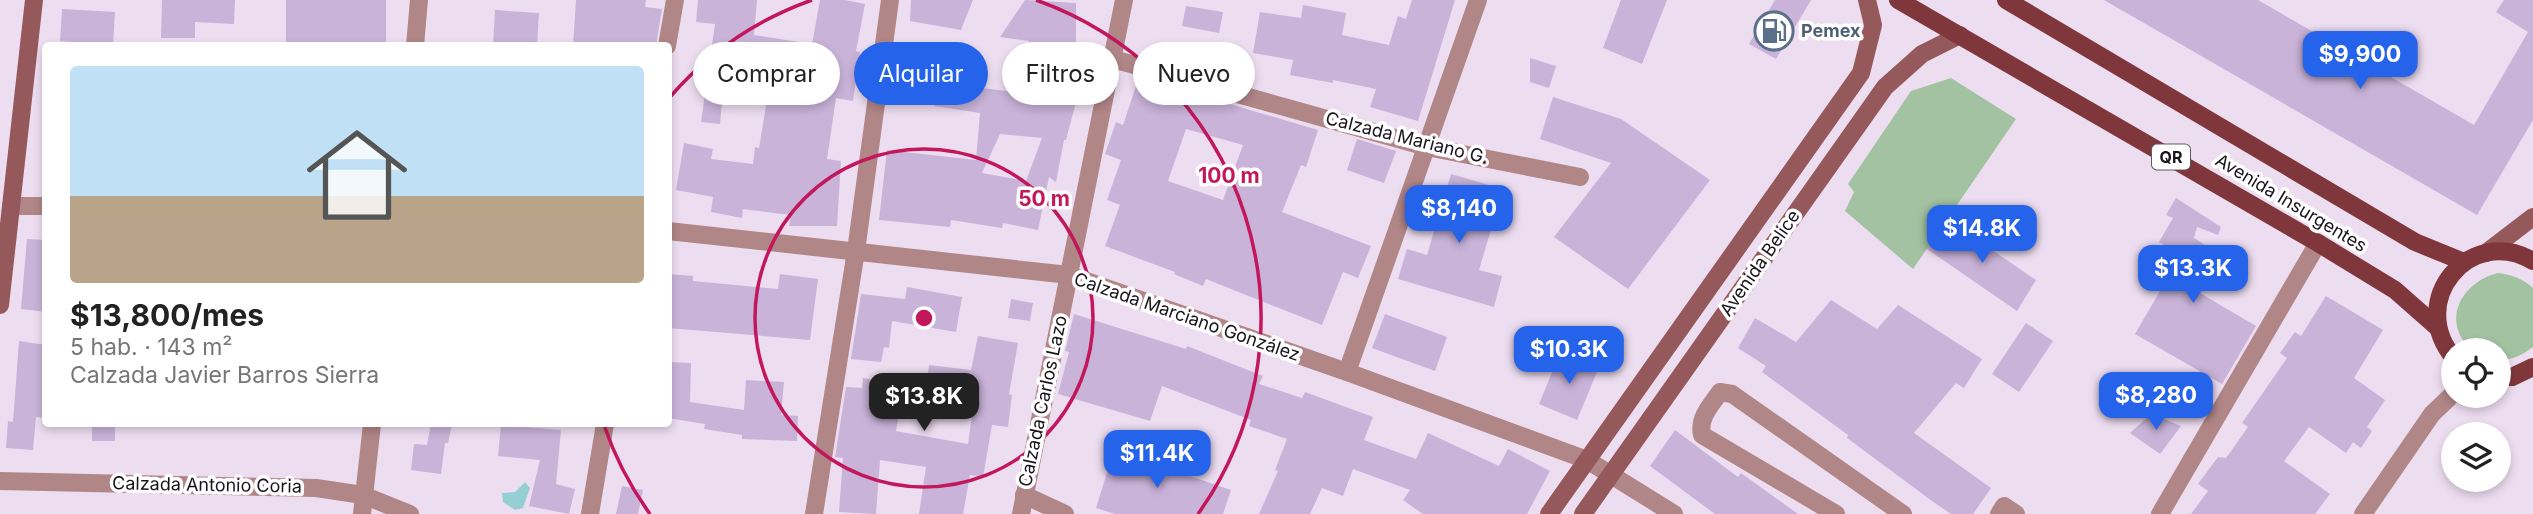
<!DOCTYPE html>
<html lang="es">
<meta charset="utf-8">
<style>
body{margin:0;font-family:Inter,sans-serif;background:#f2f2f2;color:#222;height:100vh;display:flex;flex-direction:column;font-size:26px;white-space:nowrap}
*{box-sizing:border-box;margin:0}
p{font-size:23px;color:#767676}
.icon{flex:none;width:38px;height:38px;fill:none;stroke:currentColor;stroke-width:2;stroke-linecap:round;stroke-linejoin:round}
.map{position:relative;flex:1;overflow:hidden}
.details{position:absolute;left:42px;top:42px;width:630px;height:385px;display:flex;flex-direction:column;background:#fff;border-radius:7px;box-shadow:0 4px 10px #0003}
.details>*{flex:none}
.top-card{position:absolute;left:693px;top:42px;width:665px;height:63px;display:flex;gap:14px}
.tools{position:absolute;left:2441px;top:338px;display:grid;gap:14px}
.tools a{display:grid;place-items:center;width:70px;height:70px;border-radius:50%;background:#fff;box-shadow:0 4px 10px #0003;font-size:35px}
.price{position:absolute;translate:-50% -60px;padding:0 16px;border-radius:14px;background:#2563eb;color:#fff;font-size:23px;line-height:46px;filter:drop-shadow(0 2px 4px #0008)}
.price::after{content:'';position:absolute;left:50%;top:42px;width:21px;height:16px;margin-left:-10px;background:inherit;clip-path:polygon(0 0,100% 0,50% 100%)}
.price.active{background:#222;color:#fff}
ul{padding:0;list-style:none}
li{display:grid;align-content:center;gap:14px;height:371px;padding:0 28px}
li span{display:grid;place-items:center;height:217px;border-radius:7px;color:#555}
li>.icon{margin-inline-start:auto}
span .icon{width:126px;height:126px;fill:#fffc;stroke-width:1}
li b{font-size:30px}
.pill{padding:0 24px;border-radius:32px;background:#fff;box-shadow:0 4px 10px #0003;font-size:24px;line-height:63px}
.pill.active{background:#2563eb;color:#fff}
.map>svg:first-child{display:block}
.green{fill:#a3c2a2}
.water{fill:#96cfd3}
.building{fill:#c9b3d9;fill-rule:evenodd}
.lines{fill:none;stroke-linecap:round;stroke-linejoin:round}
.minor{stroke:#b18687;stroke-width:18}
.tertiary{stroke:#b18687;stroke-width:18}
.secondary{stroke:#96595b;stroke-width:18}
.primary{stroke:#80373c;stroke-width:18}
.ring{fill:none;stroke:#c2185b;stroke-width:3.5}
.labels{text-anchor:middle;stroke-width:7;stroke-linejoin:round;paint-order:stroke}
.shield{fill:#fff;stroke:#5e5a5f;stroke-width:2}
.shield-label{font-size:16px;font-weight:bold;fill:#19131a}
.service-label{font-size:18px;font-weight:bold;fill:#4e5e75;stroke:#fff;text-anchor:start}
.street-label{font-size:18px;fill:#19131a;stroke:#fff}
.centre{fill:#c2185b;stroke:#fff;stroke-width:3.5}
.ring-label{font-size:21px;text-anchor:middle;font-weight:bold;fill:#c2185b;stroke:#fff;stroke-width:7;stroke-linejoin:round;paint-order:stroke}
</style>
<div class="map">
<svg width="2533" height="514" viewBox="0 0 2533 514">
<rect width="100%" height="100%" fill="#edddf1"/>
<g class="green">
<path d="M1951 78 2016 119 1913 269 1845 211 1854 192 1848 184 1911 91Z"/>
<path d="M2498 273C2512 275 2522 278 2533 288V347C2522 355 2513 360 2499 360V350H2472C2440 322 2461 282 2498 273Z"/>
</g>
<path class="water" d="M525 482 530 488 523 508 515 510 503 502 502 493 515 492Z"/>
<g class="building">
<path d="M162 0H235L234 24 195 22V38H161Z"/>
<rect x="286" y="0" width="100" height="46"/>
<path d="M576 0H646L645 7 662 9 656 46H573Z"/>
<path d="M698 0H757L754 35 812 44 820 0H845L865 4 856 51 860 52 853 101 836 98 827 159 841 161 837 226H789L791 215 743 209 742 218 711 212 713 197 676 190 684 143 713 149 711 159 753 164 755 147 759 148 769 88 724 81 720 124 701 122 715 24 696 22Z"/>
<path d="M911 0H973L961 30 910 21Z"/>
<path d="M1025 0 1076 3V52L1089 53 1066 140H1064L1056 182 1049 177 1038 230 1003 223 1002 228 951 220 950 227 879 220 887 150 976 160 980 113 934 106 938 83 1025 93 1029 41 1000 37ZM1000 134 1042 138 1026 181 982 173Z"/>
<path d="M1412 0H1455L1418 121 1370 107 1376 89 1333 80V83L1290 75 1293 60 1253 53 1260 12 1301 18 1303 5 1346 13 1342 35 1389 45 1398 16 1406 19Z"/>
<path d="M1621 0H1667L1642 64 1603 48Z"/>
<path d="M1775 0H1811L1776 59 1749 44Z"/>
<path d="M2104 0H2258L2474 125 2528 32 2496 12 2504 0H2533V120L2477 215Z"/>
<path d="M1186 6 1223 12 1219 33 1182 26Z"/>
<path d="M62 9 115 12 113 45 60 41Z"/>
<path d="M495 10 539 13 537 46H493Z"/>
<path d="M1530 58 1556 66 1549 88 1530 82Z"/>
<path d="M1136 86 1186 102 1189 92 1318 130 1306 167 1301 165 1282 212 1371 246 1358 278 1343 272 1322 325 1206 279 1203 286 1174 274 1175 272 1105 246 1120 205 1107 200 1121 160 1105 154 1116 122 1123 125ZM1186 129 1243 145 1223 200 1168 181Z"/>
<path d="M1553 97 1621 119 1710 180 1628 289 1554 237 1611 163 1540 139Z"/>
<path d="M1357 139 1396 151 1384 183 1347 170Z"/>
<path d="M1451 174 1503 189 1479 270 1502 276 1494 307 1398 279 1407 249 1427 255Z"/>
<path d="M2176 198 2221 227 2218 235 2197 227 2194 238 2213 250 2188 286 2256 326 2222 384 2135 334 2181 255 2159 242 2173 218 2166 215Z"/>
<path d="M1947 219 2036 280 2017 311 1927 249Z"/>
<path d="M27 239 46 240V312L21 309Z"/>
<path d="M668 274 693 276V281L778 289 780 274 818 279 810 340 668 328Z"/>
<path d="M907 287 962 297 956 332 892 321 889 348 884 347 881 362 851 359 861 294 905 299Z"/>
<path d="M2326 296 2383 330 2354 378 2385 400 2367 427 2372 431 2361 448 2353 442 2346 453 2309 427 2284 461 2330 494 2315 514H2191L2208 491 2198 484 2218 457 2226 458 2248 427 2242 423 2287 358 2280 353 2295 332 2301 336Z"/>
<path d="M1011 299 1033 303 1030 321 1008 318Z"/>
<path d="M1831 300 1877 329 1898 305 1982 359 1964 388 1956 383 1914 433 1991 488 1973 514H1951L1932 501 1847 438 1848 435 1762 372 1766 366 1738 348 1755 318 1796 342Z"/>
<path d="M1074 314 1186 349 1187 346 1263 376 1259 384 1302 398 1305 392 1373 417 1364 440 1416 459 1428 433 1499 466 1508 449 1550 471 1527 514H1423L1403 500 1410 490 1353 469 1343 496 1322 488 1310 514H1259L1278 471 1275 470 1287 439 1249 426 1251 420 1162 386 1150 421 1058 394 1069 352 1065 351Z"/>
<path d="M1385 314 1447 337 1435 371 1372 348Z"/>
<path d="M2026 323 2053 341 2019 392 1992 374Z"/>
<path d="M978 336 1018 343 1009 394 1012 395 1008 427 992 425 983 477 970 475 963 514H919L926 467 880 460 876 514 839 512 843 458 835 457 846 387 862 388 863 378 904 385 896 431 968 444 975 393 926 386 929 365 971 370Z"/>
<path d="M19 341 46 345V418L36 417 33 450 6 448 8 421 13 422Z"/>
<path d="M1561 351 1599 367 1577 420 1539 404Z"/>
<path d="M668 362 691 363 690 402 744 410 746 380 784 382 781 415 798 416 797 441 742 439V435L704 429 705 424 668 418Z"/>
<path d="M2151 414 2181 426 2160 454 2130 433Z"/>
<rect x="92" y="424" width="23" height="17"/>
<path d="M431 424H452L448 443H445L441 474 411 470 414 444 427 445Z"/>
<path d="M501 425 561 430 556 484 575 489 569 514 529 506 540 460 498 456Z"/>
<path d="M1675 430 1738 477 1741 473 1798 514H1715L1650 466Z"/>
<path d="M1114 450 1231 490 1223 514H1115L1096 508Z"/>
<path d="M622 486 643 490 638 514H616Z"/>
</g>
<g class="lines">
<g class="minor">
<path d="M415 46 419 0"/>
<path d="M667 46 675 0"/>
<path d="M1113 59 1427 147 1580 177"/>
<path d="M11 206H46"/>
<path d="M668 231 1069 275 1347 372 1587 460 1674 514"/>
<path d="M1347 372 1478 0"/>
<path d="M1024 495 1065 514"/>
<path d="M362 514 372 424"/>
<path d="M590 514 605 424"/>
<path d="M814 514 856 251 890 0"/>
<path d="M1021 514 1124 0"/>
<path d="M1836 514 1702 435C1698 418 1711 405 1720 392L1732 394 1903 514"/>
<path d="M1999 514 2004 506 2016 514"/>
<path d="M2160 514 2318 243"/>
</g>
<g class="tertiary">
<path d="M0 481 316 488 363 495 410 514"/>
<path d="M2363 514 2432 414 2454 393"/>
</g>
<g class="secondary">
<path d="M2486 253 2533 217"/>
<path d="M0 305 34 0"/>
<path d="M1549 514 1861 73 1873 25 1867 0"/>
<path d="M1583 514 1885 87 1922 54 1960 35"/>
</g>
<g class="primary">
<path d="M1898 0 2318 243 2395 290 2437 327"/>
<path d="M2006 0 2415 242 2464 262"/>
<path d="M2454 358C2406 301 2470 224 2533 261"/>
<path d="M2499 377H2512L2533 367"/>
</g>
</g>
<g class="ring">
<circle cx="924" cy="318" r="169"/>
<path d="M650 514A337 337 0 0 1 604 425M670 97A337 337 0 0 1 812 0M1036 0A337 337 0 0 1 1198 514"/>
</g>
<defs>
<g id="fuel-ring" transform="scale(2.0125)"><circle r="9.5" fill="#fff" stroke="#5c6f8a" stroke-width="1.5"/><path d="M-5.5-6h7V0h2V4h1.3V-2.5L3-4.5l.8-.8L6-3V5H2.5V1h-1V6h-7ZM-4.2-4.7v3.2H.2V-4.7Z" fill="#5c6f8a"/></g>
</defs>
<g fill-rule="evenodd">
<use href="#fuel-ring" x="1774" y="31"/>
</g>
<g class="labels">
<rect class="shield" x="2152" y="144.5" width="38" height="25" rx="5"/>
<g class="shield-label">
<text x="2171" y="163">QR</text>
</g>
<g class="service-label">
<text x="1801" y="37">Pemex</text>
</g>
<g class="street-label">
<text transform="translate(1407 138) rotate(14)" y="6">Calzada Mariano G.</text>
<text transform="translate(2291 203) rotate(31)" y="6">Avenida Insurgentes</text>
<text transform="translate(1760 263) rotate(-55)" y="6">Avenida Belice</text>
<text transform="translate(1187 317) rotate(19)" y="6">Calzada Marciano González</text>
<text transform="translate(1043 401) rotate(-78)" y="6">Calzada Carlos Lazo</text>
<text transform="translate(207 485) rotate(1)" y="6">Calzada Antonio Coria</text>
</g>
</g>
<circle cx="924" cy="318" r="10" class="centre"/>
<g class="ring-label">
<text x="1229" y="183">100 m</text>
<text x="1044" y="206">50 m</text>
</g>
</svg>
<div class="tools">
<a><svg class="icon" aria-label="locate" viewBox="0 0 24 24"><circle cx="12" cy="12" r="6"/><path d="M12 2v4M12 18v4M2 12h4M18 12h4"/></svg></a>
<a><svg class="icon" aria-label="layers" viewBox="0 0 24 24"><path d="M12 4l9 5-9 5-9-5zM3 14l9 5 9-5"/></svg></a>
</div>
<b class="price" style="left:2360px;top:91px">$9,900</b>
<b class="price" style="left:1459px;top:245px">$8,140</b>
<b class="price" style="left:1982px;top:265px">$14.8K</b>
<b class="price" style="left:2193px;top:305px">$13.3K</b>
<b class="price" style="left:1569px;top:386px">$10.3K</b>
<b class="price" style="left:2156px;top:432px">$8,280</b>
<b class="price active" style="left:924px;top:433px">$13.8K</b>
<b class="price" style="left:1157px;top:490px">$11.4K</b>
<div class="top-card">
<a class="pill">Comprar</a>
<a class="pill active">Alquilar</a>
<a class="pill">Filtros</a>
<a class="pill">Nuevo</a>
</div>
<section class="details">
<ul>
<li><span style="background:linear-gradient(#bfe0f5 60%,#b9a48a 0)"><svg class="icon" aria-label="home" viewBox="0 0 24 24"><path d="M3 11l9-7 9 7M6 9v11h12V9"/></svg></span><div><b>$13,800/mes</b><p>5 hab. · 143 m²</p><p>Calzada Javier Barros Sierra</p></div></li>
</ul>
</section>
</div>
